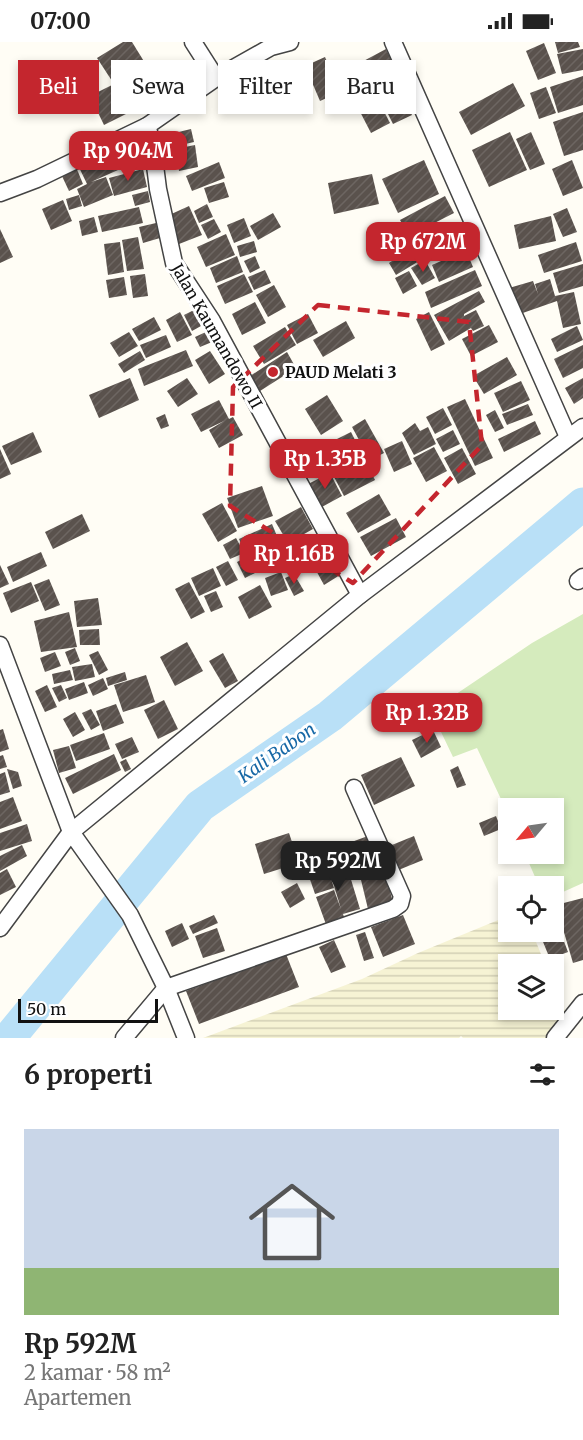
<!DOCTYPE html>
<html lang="id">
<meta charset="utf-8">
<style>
body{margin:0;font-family:Merriweather,serif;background:#f2f2f2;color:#222;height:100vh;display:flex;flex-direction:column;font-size:22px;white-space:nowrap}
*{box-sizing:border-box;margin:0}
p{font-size:20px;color:#767676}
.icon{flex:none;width:33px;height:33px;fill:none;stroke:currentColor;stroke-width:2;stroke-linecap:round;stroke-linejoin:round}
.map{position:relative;height:996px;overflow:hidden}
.drawer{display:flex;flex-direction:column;background:#fff;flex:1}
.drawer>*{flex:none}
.hud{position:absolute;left:18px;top:18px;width:548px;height:54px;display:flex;gap:12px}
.needle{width:39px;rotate:241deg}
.buttons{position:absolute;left:498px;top:756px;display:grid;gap:12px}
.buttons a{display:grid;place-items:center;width:66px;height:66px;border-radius:0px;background:#fff;box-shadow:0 3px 9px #0003;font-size:30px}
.scale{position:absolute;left:18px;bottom:15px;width:140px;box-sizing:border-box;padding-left:6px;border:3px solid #111;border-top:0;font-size:16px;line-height:21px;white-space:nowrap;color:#111;-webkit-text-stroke:4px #fff;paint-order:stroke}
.price{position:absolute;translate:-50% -51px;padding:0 14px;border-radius:12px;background:#c4262e;color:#fff;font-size:20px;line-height:39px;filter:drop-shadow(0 2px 3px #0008)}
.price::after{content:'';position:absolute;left:50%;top:36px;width:18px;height:14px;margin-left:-9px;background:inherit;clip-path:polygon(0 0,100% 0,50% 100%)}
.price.on{background:#222;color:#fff}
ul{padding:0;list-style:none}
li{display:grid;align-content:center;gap:12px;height:318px;padding:0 24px}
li+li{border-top:2px solid #e0e0e0}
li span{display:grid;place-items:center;height:186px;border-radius:0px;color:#555}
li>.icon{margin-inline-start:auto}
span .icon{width:108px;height:108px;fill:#fffc;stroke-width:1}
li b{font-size:26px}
h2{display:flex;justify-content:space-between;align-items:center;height:72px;padding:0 24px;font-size:26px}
.tag{padding:0 21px;border-radius:0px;background:#fff;box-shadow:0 3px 9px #0003;font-size:21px;line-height:54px}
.tag.on{background:#c4262e;color:#fff}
.status{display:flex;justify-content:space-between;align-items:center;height:42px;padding:0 30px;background:#fff;direction:ltr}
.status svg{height:16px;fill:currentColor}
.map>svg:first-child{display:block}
.farmland{fill:url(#farmland-rules)}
.grass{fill:#d5ebbd}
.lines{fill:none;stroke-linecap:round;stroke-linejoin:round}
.river{stroke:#b9e0f7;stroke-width:33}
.building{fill:url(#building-hatch)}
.street-casing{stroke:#444;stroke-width:19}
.street{stroke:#fff;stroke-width:16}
.marked{fill:none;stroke:#c4262e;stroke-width:4.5;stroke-dasharray:12 8;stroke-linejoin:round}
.poi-dot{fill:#c4262e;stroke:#fff;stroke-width:2}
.labels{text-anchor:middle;stroke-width:6;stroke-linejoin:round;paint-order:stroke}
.street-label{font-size:16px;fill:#111;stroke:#fff}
.poi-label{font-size:16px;font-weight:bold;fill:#111;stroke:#fff;text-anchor:start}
.water-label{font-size:18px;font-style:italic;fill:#1768a6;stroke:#fff}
</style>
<div class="status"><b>07:00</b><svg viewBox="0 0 49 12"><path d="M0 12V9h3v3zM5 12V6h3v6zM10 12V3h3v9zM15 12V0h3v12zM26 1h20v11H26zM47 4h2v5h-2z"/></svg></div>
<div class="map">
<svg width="583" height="996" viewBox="0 0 583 996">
<defs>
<pattern id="farmland-rules" width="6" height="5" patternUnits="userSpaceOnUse" patternTransform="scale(1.5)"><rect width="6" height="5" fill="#f6f3d4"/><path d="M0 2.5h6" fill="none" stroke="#d2cfb5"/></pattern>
<pattern id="building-hatch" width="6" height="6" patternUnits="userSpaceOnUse" patternTransform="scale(1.5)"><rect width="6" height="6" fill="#5a524d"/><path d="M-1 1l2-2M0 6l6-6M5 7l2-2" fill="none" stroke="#6d6662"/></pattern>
</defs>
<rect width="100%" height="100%" fill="#fffdf5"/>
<path class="farmland" d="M508 874V890H532L545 922H508V968H554V942L566 971 548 996H463L461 994 459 996H203L362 937 418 911Z"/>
<path class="grass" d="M583 572V841L554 854V844H539L525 812H554V766H508V772L477 706 453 715 431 669 532 601Z"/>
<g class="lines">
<path class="river" d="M9 996 200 764 330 674 583 462"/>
</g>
<g class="building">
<path d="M123 0H132L145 21 114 42 97 16Z"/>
<path d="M555 0H578L580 5 558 11Z"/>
<path d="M544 1 556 31 538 38 526 9Z"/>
<path d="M386 7 399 33 371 48 358 22Z"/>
<path d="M583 7V28L562 32 557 12Z"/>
<path d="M325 15 340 50 320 59 305 24Z"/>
<path d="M299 18 305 33 285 42 278 27Z"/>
<path d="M147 26 162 55 131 71 116 42Z"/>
<path d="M252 31 262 52 245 59 236 39Z"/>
<path d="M274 31 284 49 271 56 260 38Z"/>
<path d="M583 34V63L558 71 550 45Z"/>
<path d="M306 39 312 55 290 63 284 46Z"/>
<path d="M513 41 525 64 471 93 459 70Z"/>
<path d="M112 43 126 72 104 83 90 54Z"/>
<path d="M546 45 556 71 539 77 530 51Z"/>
<path d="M400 49 412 73 393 82 381 58Z"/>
<path d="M374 50 390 81 371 91 355 60Z"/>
<path d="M583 70V108L564 114 553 80Z"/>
<path d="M191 87 194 100 172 105 170 92Z"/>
<path d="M510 90 527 128 489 145 472 108Z"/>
<path d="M531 90 545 122 530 128 516 97Z"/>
<path d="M195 103 198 125 179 129 175 107Z"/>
<path d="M107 104 118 128 91 140 106 135 113 153 84 165 77 147 87 142 76 119Z"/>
<path d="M138 111 141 124 125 128 122 115Z"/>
<path d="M424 118 439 152 398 171 382 137Z"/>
<path d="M572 118 583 146 563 154 552 127Z"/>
<path d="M219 120 225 136 192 149 186 134Z"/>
<path d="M76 125 83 142 69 149 61 132Z"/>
<path d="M143 127 147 145 114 154 109 136Z"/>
<path d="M372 132 379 162 334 172 328 141Z"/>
<path d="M224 140 229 155 209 161 204 146Z"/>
<path d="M148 149 150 160 135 164 132 153Z"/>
<path d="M79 153 82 164 69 168 66 157Z"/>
<path d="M445 154 454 171 409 194 400 178Z"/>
<path d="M63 158 72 179 51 188 42 167Z"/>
<path d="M207 162 213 175 199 181 194 169Z"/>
<path d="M189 164 202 193 179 202 167 174Z"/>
<path d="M139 165 143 181 102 190 98 174Z"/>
<path d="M567 166 577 190 563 195 553 172Z"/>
<path d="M273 171 281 185 258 198 250 184Z"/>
<path d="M551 174 556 199 519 207 514 183Z"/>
<path d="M94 175 98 190 82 194 79 179Z"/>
<path d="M244 176 251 194 234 201 227 183Z"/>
<path d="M214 177 221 190 208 197 201 183Z"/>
<path d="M457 180 467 204 428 220 418 196Z"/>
<path d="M156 181 160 196 143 201 139 185Z"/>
<path d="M0 187 13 215 0 221Z"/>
<path d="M226 192 235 213 206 225 197 205Z"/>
<path d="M138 195 144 227 127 229 122 198Z"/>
<path d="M254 199 257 210 240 215 237 204Z"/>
<path d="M120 200 124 230 108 233 104 202Z"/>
<path d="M576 200 582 219 544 231 538 213Z"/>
<path d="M417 203 424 216 396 233 389 221Z"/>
<path d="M466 208 473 225 439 240 432 223Z"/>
<path d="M237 214 243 230 216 241 210 226Z"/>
<path d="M255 214 260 226 250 231 244 219Z"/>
<path d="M425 218 435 236 422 243 411 226Z"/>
<path d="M583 222V244L559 251 553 231Z"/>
<path d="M265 228 271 241 254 248 248 235Z"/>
<path d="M475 228 482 244 431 266 425 250Z"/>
<path d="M409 229 417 244 403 252 395 236Z"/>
<path d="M145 232 148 254 133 256 130 234Z"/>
<path d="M244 232 253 250 225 262 217 244Z"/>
<path d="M124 235 127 253 109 256 106 238Z"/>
<path d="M550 237 555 254 574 250 581 282 563 286 557 259 517 273 509 246 533 239 538 252 535 242Z"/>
<path d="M274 243 286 265 268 275 256 253Z"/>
<path d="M479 249 485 260 464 272V274L476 268 484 284 473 289 471 286 449 299 434 273Z"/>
<path d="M255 260 266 281 242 293 232 272Z"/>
<path d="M194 268 201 284 192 289 184 273Z"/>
<path d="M180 270 192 293 177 300 166 278Z"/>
<path d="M429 270 445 302 431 309 416 277Z"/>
<path d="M308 272 318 291 297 302 287 283Z"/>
<path d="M154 275 161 288 139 299 132 287Z"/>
<path d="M346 279 355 296 323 315 313 298Z"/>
<path d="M489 283 498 300 471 314 462 297Z"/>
<path d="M577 284 583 298 557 310 551 297Z"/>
<path d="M285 285 296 303 264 322 253 304Z"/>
<path d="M208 289 212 300 200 305 195 295Z"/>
<path d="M129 290 138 304 119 315 110 301Z"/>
<path d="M166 293 171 305 146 316 140 303Z"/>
<path d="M583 303V326L563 336 554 317Z"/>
<path d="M186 308 193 324 144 344 138 327Z"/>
<path d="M140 309 145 318 124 331 118 322Z"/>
<path d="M210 309 225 332 209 342 195 318Z"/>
<path d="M287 310 296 326 260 349 250 334Z"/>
<path d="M507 315 517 333 484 352 473 334Z"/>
<path d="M130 336 139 358 99 376 89 353Z"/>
<path d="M187 336 198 352 178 365 167 349Z"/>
<path d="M583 336V356L574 362 565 346Z"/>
<path d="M521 339 530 358 503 370 494 351Z"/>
<path d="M327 353 343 379 321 393 305 367Z"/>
<path d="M465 357 493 416 475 424 447 365Z"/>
<path d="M219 358 229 377 233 375 243 393 219 406 209 388 224 379 201 390 191 372Z"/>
<path d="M528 362 533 373 507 383 502 372Z"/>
<path d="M443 366 452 383 435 392 426 375Z"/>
<path d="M495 368 504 386 495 390 486 373Z"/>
<path d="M165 372 169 384 161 387 156 376Z"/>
<path d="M365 377 384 411 370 418 352 385Z"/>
<path d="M535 379 541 392 504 410 498 397Z"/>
<path d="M415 381 420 389 428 385 436 402 414 413 402 391Z"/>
<path d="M453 388 460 402 443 410 436 397Z"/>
<path d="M33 390 42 410 11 423 2 404Z"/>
<path d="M351 390 375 438 344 454 319 406Z"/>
<path d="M402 399 412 422 394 430 384 407Z"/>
<path d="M434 405 447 429 426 440 413 416Z"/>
<path d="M462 406 476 432 458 442 444 416Z"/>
<path d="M0 407 11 432 0 437Z"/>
<path d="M330 431 342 454 320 466 308 442Z"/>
<path d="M262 444 273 474 238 486 227 456Z"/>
<path d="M379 452 391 473 358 491 346 471Z"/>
<path d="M222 461 237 489 218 500 202 472Z"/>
<path d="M301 465 313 487 288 501 275 479Z"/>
<path d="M82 472 90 489 53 507 45 490Z"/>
<path d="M396 476 406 495 371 514 360 495Z"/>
<path d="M272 482 279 499 246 513 239 497Z"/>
<path d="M320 494 327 507 314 515 306 502Z"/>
<path d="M236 496 244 511 230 517 223 503Z"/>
<path d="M298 499 303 512 287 518 282 505Z"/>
<path d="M278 504 284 516 271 523 265 511Z"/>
<path d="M259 509 267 525 245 536 237 520Z"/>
<path d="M41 510 47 524 13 540 7 525Z"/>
<path d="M328 511 340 533 324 543 312 521Z"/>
<path d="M304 518 307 524 292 532 289 525Z"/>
<path d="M228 519 238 538 226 544 216 525Z"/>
<path d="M0 523 9 542 0 546Z"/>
<path d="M213 526 221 544 199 554 191 536Z"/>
<path d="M281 530 288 548 271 554 265 536Z"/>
<path d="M294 532 304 549 294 554 285 536Z"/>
<path d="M49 537 60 563 45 569 34 543Z"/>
<path d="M31 540 39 559 11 571 3 551Z"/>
<path d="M189 540 205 570 191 577 175 547Z"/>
<path d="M260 543 272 565 249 577 238 555Z"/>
<path d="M216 549 223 565 211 570 204 554Z"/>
<path d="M98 556 102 583 77 585 74 559Z"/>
<path d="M69 570 77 605 41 610 34 579Z"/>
<path d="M99 587 100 603H80L79 588Z"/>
<path d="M187 600 203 629 175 644 160 615Z"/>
<path d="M75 606 80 619 70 623 65 610Z"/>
<path d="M98 609 108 628 99 633 89 613Z"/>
<path d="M55 610 61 624 45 630 40 616Z"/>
<path d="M223 611 238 639 225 646 209 619Z"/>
<path d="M92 622 95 635 75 639 72 625Z"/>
<path d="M70 628 73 638 54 642 52 632Z"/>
<path d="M125 630 127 638 108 644 106 636Z"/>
<path d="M146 633 155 660 123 670 114 643Z"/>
<path d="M103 636 108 647 93 654 88 643Z"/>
<path d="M84 640 88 651 69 658 65 647Z"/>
<path d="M47 643 57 665 45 670 35 649Z"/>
<path d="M61 643 67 656 59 660 52 646Z"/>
<path d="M164 658 178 687 158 697 144 668Z"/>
<path d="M116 662 124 681 103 689 96 669Z"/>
<path d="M91 667 100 683 91 688 82 671Z"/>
<path d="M75 670 85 688 73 695 63 677Z"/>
<path d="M3 687 9 707 0 710V688Z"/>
<path d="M433 688 441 705 421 716 412 698Z"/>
<path d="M104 691 110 707 76 719 70 703Z"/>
<path d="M132 695 139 710 122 717 115 702Z"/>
<path d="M69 704 76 726 59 731 53 708Z"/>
<path d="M114 712 121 728 73 752 65 736Z"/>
<path d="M3 713 7 725 0 727V714Z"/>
<path d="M401 715 415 744 374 763 361 733Z"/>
<path d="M126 717 131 727 125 730 120 720Z"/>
<path d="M458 724 466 743 457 746 450 728Z"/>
<path d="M7 727 18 730 22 744 13 747Z"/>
<path d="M5 730 10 750 0 753V732Z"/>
<path d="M13 755 22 779 0 787V760Z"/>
<path d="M496 774 501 787 484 794 479 781Z"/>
<path d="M27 782 32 799 0 809V791Z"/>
<path d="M289 791 299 821 264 832 255 802Z"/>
<path d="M368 794 374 810 360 815 366 834 356 838 349 820 353 818 346 802Z"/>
<path d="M414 794 423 818 396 829 387 805Z"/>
<path d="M22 803 27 814 0 829V814Z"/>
<path d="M342 808 360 867 343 872 345 878 327 885 316 855 334 848 341 867 325 814Z"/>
<path d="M378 812 385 827 370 833 364 818Z"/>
<path d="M323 813 334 846 315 852 304 820Z"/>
<path d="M7 827 16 845 0 853V831Z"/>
<path d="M386 832 393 861 368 867 361 838Z"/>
<path d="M297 841 305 857 290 866 281 850Z"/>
<path d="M583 856V918L573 921 556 863Z"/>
<path d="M214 873 218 881 193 892 189 884Z"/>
<path d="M403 873 415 902 383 915 371 885Z"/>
<path d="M554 873 568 910 550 917 539 890H554Z"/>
<path d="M182 881 189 897 172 905 165 889Z"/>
<path d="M217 886 225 909 203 916 195 894Z"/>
<path d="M365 890 374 916 364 919 356 893Z"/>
<path d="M334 898 346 925 331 931 319 905Z"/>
<path d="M286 912 299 945 199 982 186 949Z"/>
</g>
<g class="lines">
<g class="street-casing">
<g id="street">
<path d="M193 0 216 36"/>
<path d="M393 0 568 395"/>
<path d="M147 84 152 100 158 147 174 221 212 279 360 553"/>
<path d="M0 151 37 137 147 84 216 36 271 5 290 0"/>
<path d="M578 539 583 535"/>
<path d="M0 603 71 790 130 873 166 946 186 996"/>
<path d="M0 886 71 790 360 553 583 385"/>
<path d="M166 946 393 867 400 862 402 854 354 746"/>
<path d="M124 996 166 946"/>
<path d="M555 996 583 961"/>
</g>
</g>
<use href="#street" class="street"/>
</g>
<path class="marked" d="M318 263 469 280 482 403 353 541 230 464 233 345Z"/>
<circle class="poi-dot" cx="273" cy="330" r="6"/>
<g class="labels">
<g class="street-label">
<text transform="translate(217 294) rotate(60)" y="6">Jalan Kaumandowo II</text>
</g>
<g class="poi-label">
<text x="285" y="336">PAUD Melati 3</text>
</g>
<g class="water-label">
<text transform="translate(277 711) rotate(-35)" y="6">Kali Babon</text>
</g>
</g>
</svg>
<div class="buttons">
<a><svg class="needle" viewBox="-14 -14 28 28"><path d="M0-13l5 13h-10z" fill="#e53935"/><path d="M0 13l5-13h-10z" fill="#767676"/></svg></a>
<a><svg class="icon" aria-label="locate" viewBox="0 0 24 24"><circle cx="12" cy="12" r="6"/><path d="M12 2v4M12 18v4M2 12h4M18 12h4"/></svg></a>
<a><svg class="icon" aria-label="layers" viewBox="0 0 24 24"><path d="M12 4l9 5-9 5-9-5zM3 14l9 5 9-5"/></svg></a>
</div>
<div class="scale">50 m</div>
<b class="price" style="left:128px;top:140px">Rp 904M</b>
<b class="price" style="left:423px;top:231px">Rp 672M</b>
<b class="price" style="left:325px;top:448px">Rp 1.35B</b>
<b class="price" style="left:294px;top:543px">Rp 1.16B</b>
<b class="price" style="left:427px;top:702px">Rp 1.32B</b>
<b class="price on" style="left:338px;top:850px">Rp 592M</b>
<div class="hud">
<a class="tag on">Beli</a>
<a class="tag">Sewa</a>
<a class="tag">Filter</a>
<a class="tag">Baru</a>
</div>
</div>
<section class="drawer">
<h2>6 properti<svg class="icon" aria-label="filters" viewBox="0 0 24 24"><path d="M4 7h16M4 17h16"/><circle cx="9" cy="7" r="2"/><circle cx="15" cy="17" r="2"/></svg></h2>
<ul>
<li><span style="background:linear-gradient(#c9d6e8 75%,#8fb573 0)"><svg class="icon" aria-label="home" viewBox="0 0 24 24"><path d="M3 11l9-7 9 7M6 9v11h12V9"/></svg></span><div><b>Rp 592M</b><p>2 kamar · 58 m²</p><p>Apartemen</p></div></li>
</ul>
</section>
